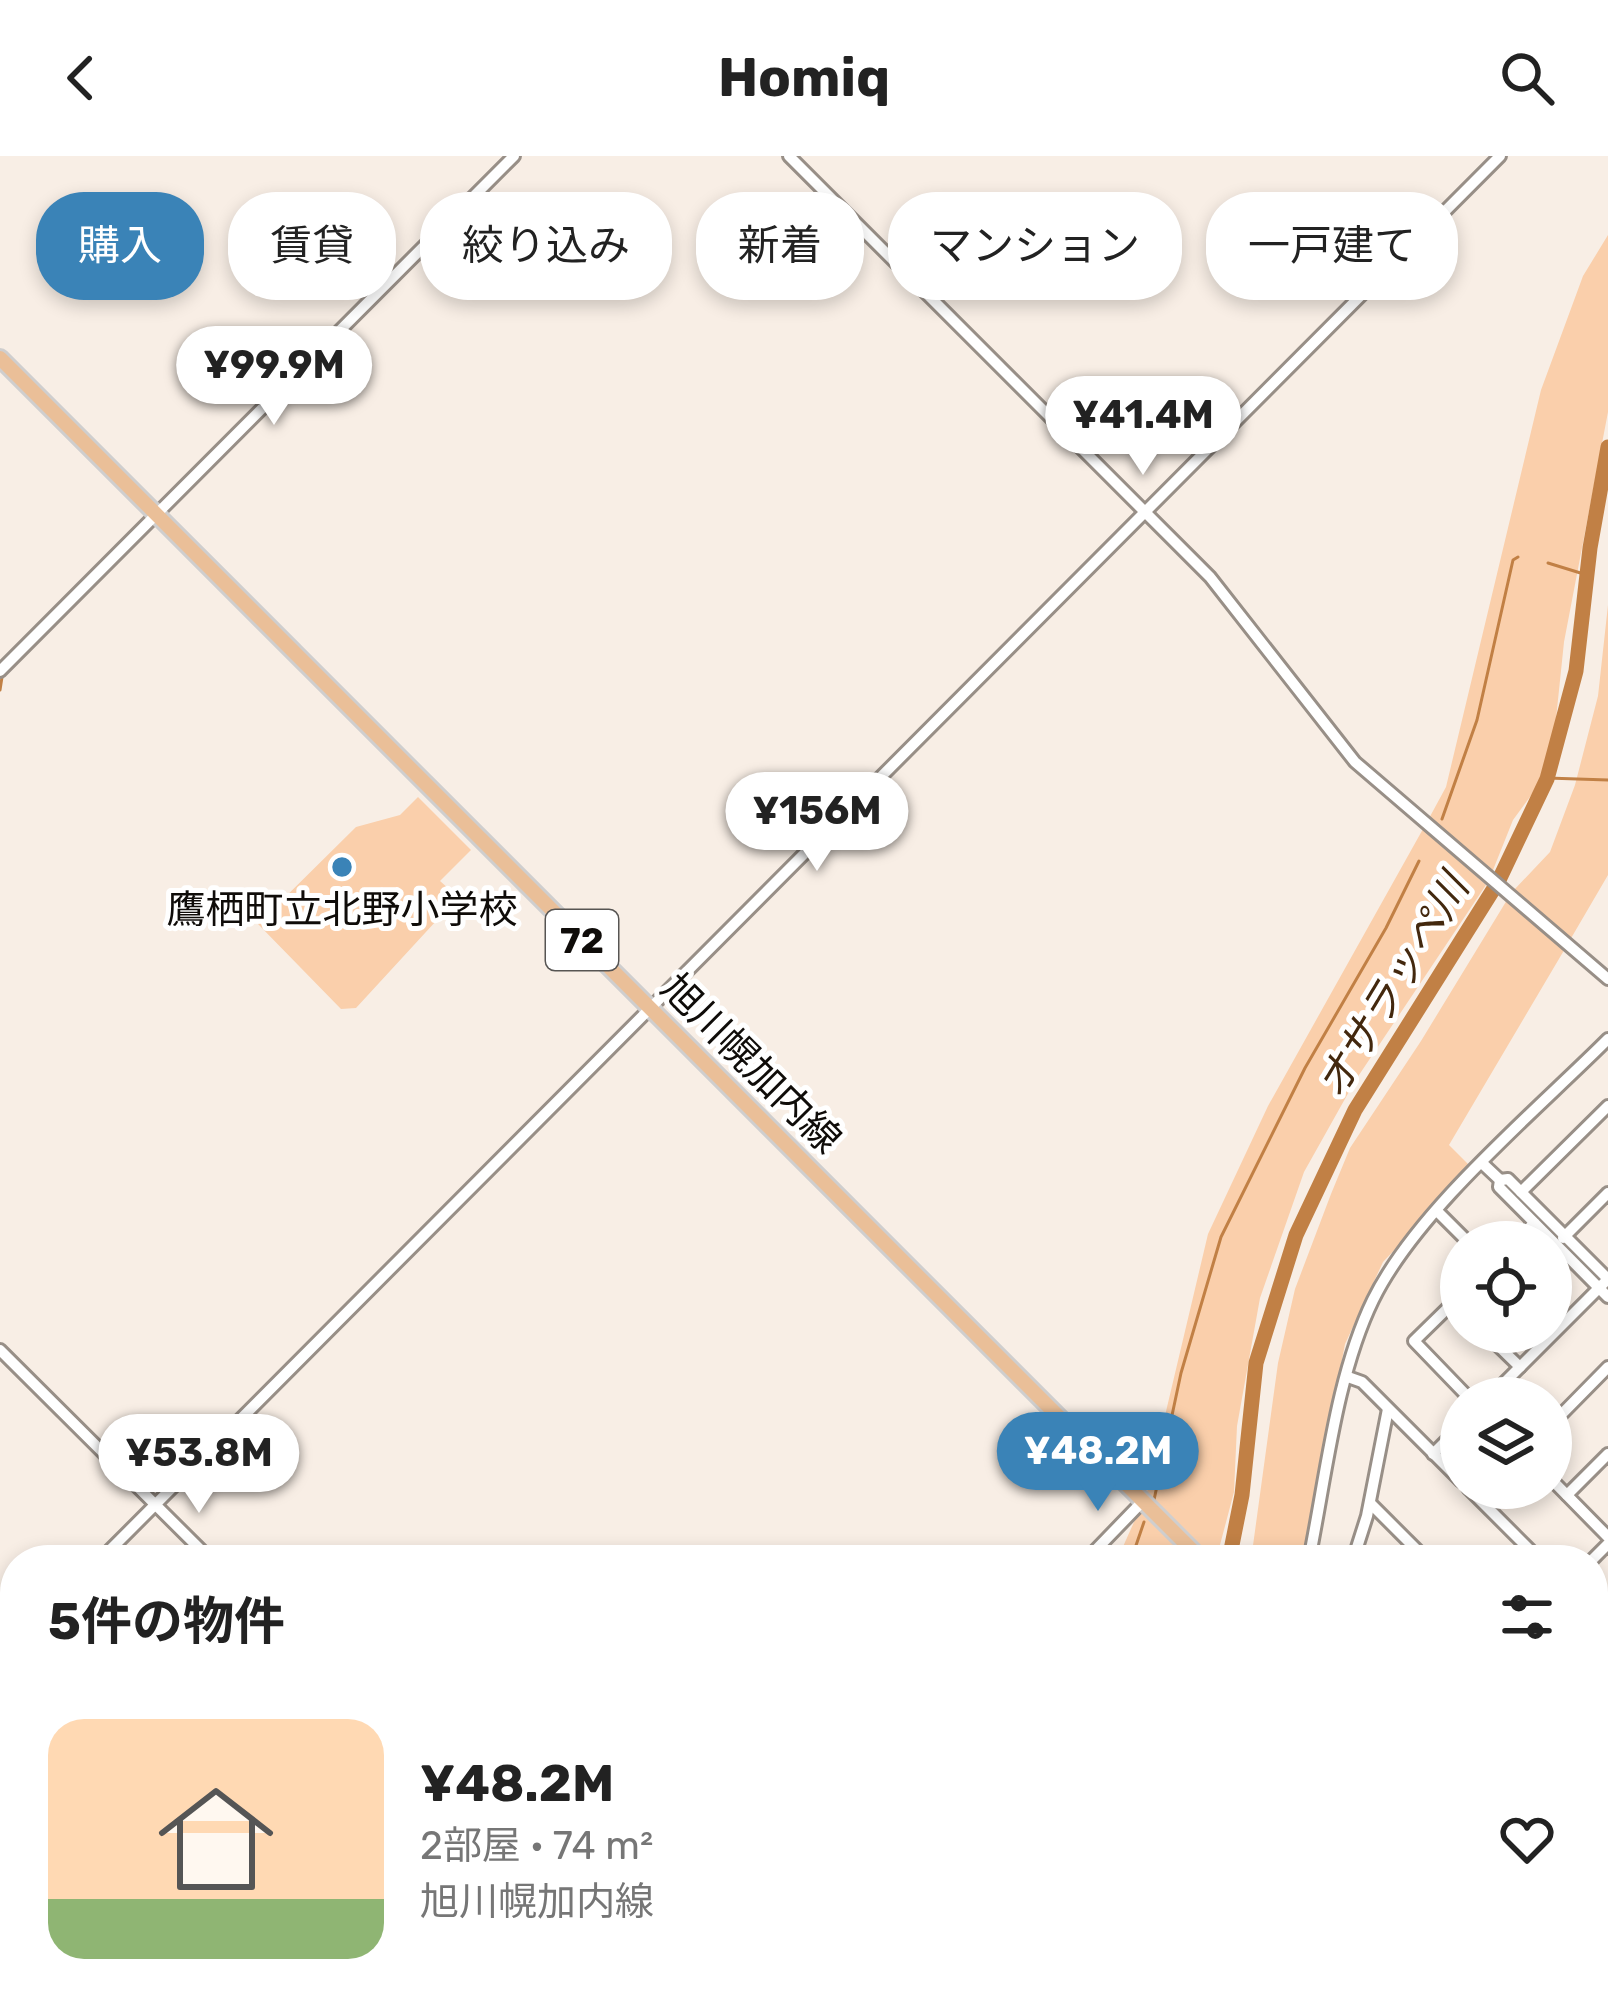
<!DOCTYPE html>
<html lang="ja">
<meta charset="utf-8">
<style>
body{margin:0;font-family:Rubik,"Noto Sans JP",sans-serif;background:#f2f2f2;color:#222;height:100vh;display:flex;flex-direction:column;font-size:45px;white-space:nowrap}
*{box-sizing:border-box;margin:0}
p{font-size:39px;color:#767676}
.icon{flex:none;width:66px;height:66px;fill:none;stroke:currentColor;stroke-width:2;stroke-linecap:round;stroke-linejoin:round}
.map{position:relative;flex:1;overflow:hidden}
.side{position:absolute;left:0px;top:1389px;width:1608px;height:468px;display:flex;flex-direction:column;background:#fff;border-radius:48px 48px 0 0;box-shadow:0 6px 18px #0003}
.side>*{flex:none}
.banner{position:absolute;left:36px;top:36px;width:1536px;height:108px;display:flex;gap:24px}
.buttons{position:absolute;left:1440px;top:1065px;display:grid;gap:24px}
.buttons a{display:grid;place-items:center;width:132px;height:132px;border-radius:50%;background:#fff;box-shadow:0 6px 18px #0003;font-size:60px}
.price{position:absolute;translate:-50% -102px;padding:0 27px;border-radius:42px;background:#fff;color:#222;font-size:39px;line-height:78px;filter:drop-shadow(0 3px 6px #0008)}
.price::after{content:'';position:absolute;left:50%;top:72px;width:36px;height:27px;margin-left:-18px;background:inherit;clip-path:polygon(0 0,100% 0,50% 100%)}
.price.on{background:#3a83b7;color:#fff}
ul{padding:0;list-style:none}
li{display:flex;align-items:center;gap:36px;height:300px;padding:0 48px}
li+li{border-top:3px solid #e0e0e0}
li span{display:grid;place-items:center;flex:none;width:336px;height:240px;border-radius:36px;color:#555}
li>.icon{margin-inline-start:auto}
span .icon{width:144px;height:144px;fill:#fffc;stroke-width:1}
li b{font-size:51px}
h2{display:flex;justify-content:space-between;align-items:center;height:144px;padding:0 48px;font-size:51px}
.chip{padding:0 42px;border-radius:48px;background:#fff;box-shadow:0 6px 18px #0003;font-size:42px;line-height:108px}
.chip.on{background:#3a83b7;color:#fff}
header{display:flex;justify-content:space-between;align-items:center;height:156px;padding:0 48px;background:#fff;font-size:54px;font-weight:700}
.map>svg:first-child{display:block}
.green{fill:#facfab}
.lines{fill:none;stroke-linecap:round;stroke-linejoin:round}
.stream{stroke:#c18045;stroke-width:3}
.river{stroke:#c18045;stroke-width:15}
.minor-casing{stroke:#988f87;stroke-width:16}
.major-casing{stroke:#cfcece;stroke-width:20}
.minor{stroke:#fff;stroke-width:10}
.major{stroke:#eabf98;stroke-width:14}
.poi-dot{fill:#3a83b7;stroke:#fff;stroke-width:4.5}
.labels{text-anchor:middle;stroke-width:10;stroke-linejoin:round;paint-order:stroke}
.shield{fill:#fff;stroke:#575553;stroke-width:3}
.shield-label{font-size:36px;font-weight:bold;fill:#0f0c09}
.poi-label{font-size:39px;fill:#0f0c09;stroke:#fff}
.street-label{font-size:39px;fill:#0f0c09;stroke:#fff}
.water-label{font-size:42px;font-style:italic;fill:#43280e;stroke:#fff}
</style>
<header><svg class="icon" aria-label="back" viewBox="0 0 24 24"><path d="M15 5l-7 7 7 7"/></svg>Homiq<svg class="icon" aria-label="search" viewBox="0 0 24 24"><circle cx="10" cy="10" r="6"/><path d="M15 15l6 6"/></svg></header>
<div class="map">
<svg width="1608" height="1857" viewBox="0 0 1608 1857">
<rect width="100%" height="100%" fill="#f8eee5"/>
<g class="green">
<path d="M1608 79V256L1564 486 1554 582 1538 630 1513 664 1491 719 1427 666 1446 631 1541 234 1583 120Z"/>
<path d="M1608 449V719L1570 784 1513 735 1550 696 1575 629 1598 540Z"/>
<path d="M418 641 471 694 440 725 449 733 448 752 356 852 341 853 258 768 356 671 400 659Z"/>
<path d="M1423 673 1486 729 1355 925 1304 1016 1260 1142 1237 1270 1234 1336 1216 1404H1212L1145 1340 1151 1326 1136 1313 1159 1285 1208 1078 1268 950Z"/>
<path d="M1507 744 1566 791 1449 989 1472 1012 1383 1106 1345 1188 1304 1404H1251L1278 1207 1295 1133 1331 1038 1350 992 1421 885Z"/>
<path d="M1143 1346 1199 1404H1117Z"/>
<path d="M686 1842H789L775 1857H676Z"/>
<path d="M830 1842H947L931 1857H817Z"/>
<path d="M1148 1842H1248L1263 1857H1163Z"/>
</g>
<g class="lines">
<g class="stream">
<path d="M1548 407 1587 419"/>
<path d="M0 534 2 521"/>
<path d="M1547 622 1608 624"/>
<path d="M1442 663 1477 564 1513 404 1518 401"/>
<path d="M1154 1344 1181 1217 1221 1081 1305 912 1386 772 1419 705"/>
<path d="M1131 1404 1144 1366"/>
<path d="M687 1857 699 1842"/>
</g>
<path class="river" d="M1229 1404 1242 1339 1256 1207 1296 1079 1355 954 1498 726 1547 623 1576 515 1590 392 1608 291"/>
<g class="minor-casing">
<g id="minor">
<path d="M789 0 1210 421 1355 606 1608 823"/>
<path d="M0 515 514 0"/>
<path d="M1483 1008 1500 1024 1499 1031 1608 1141"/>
<path d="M1521 1036 1608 950"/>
<path d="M1437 1055 1468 1086"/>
<path d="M1563 1082 1608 1037"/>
<path d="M1516 1086 1534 1067"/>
<path d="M1461 1139 1414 1185 1469 1242"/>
<path d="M1484 1176 1520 1211"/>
<path d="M0 1194 211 1404"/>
<path d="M1348 1221 1362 1226 1461 1325"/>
<path d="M1489 1242 1608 1123 1508 1023 1500 1024"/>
<path d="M1551 1269 1608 1211"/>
<path d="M1433 1298 1461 1270"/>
<path d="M1551 1323 1608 1381"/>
<path d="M1468 1332 1540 1404"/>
<path d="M1567 1339 1608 1298"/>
<path d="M1370 1347 1427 1404"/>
<path d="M100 1404 1500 0"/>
<path d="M1086 1404 1143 1345"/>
<path d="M1309 1404C1326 1321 1336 1220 1373 1144 1417 1054 1536 955 1608 883"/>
<path d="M1353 1404 1367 1360 1388 1253"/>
<path d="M1592 1404 1608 1388"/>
<path d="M1593 1457 1608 1472"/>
<path d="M0 1505 15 1490"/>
<path d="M1593 1521 1608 1507"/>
<path d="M1593 1647 1608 1632"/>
<path d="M1593 1673 1608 1688"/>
<path d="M1310 1842 1326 1857"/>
<path d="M1433 1842 1448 1857"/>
<path d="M636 1857 651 1842"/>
<path d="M1331 1857 1346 1842"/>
</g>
</g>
<g class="major-casing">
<g id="major">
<path d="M0 202 1202 1404"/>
<path d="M1593 1793 1608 1808"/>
</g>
</g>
<use href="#minor" class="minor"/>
<use href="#major" class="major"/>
</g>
<circle class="poi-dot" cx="342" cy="711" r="12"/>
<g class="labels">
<rect class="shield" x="546" y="754" width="72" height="60" rx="9"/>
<g class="shield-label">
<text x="582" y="797">72</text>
</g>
<g class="poi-label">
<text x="342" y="767">鷹栖町立北野小学校</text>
</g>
<g class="street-label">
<text transform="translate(752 907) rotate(45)" y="14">旭川幌加内線</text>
</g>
<g class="water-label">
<text transform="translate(1392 830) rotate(-59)" y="15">オサラッペ川</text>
</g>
</g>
</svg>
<div class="buttons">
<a><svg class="icon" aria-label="locate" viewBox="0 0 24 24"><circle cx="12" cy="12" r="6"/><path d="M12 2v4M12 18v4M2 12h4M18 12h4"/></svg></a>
<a><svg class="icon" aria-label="layers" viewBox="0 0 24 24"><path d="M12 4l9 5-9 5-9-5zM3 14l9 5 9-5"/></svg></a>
</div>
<b class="price" style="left:274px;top:272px">¥99.9M</b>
<b class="price" style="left:1143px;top:322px">¥41.4M</b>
<b class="price" style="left:817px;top:718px">¥156M</b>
<b class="price on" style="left:1098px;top:1358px">¥48.2M</b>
<b class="price" style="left:199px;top:1360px">¥53.8M</b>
<div class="banner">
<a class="chip on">購入</a>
<a class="chip">賃貸</a>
<a class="chip">絞り込み</a>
<a class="chip">新着</a>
<a class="chip">マンション</a>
<a class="chip">一戸建て</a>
</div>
<section class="side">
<h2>5件の物件<svg class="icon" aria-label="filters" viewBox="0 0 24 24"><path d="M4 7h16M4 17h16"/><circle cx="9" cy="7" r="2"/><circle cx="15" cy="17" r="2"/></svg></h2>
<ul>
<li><span style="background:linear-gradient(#ffd9b3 75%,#8fb573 0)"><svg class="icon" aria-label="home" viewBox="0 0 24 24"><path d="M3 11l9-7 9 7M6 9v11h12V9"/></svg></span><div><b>¥48.2M</b><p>2部屋 · 74 m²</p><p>旭川幌加内線</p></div><svg class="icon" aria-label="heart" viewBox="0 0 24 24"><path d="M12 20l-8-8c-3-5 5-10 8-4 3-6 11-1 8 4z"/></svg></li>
</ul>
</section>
</div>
